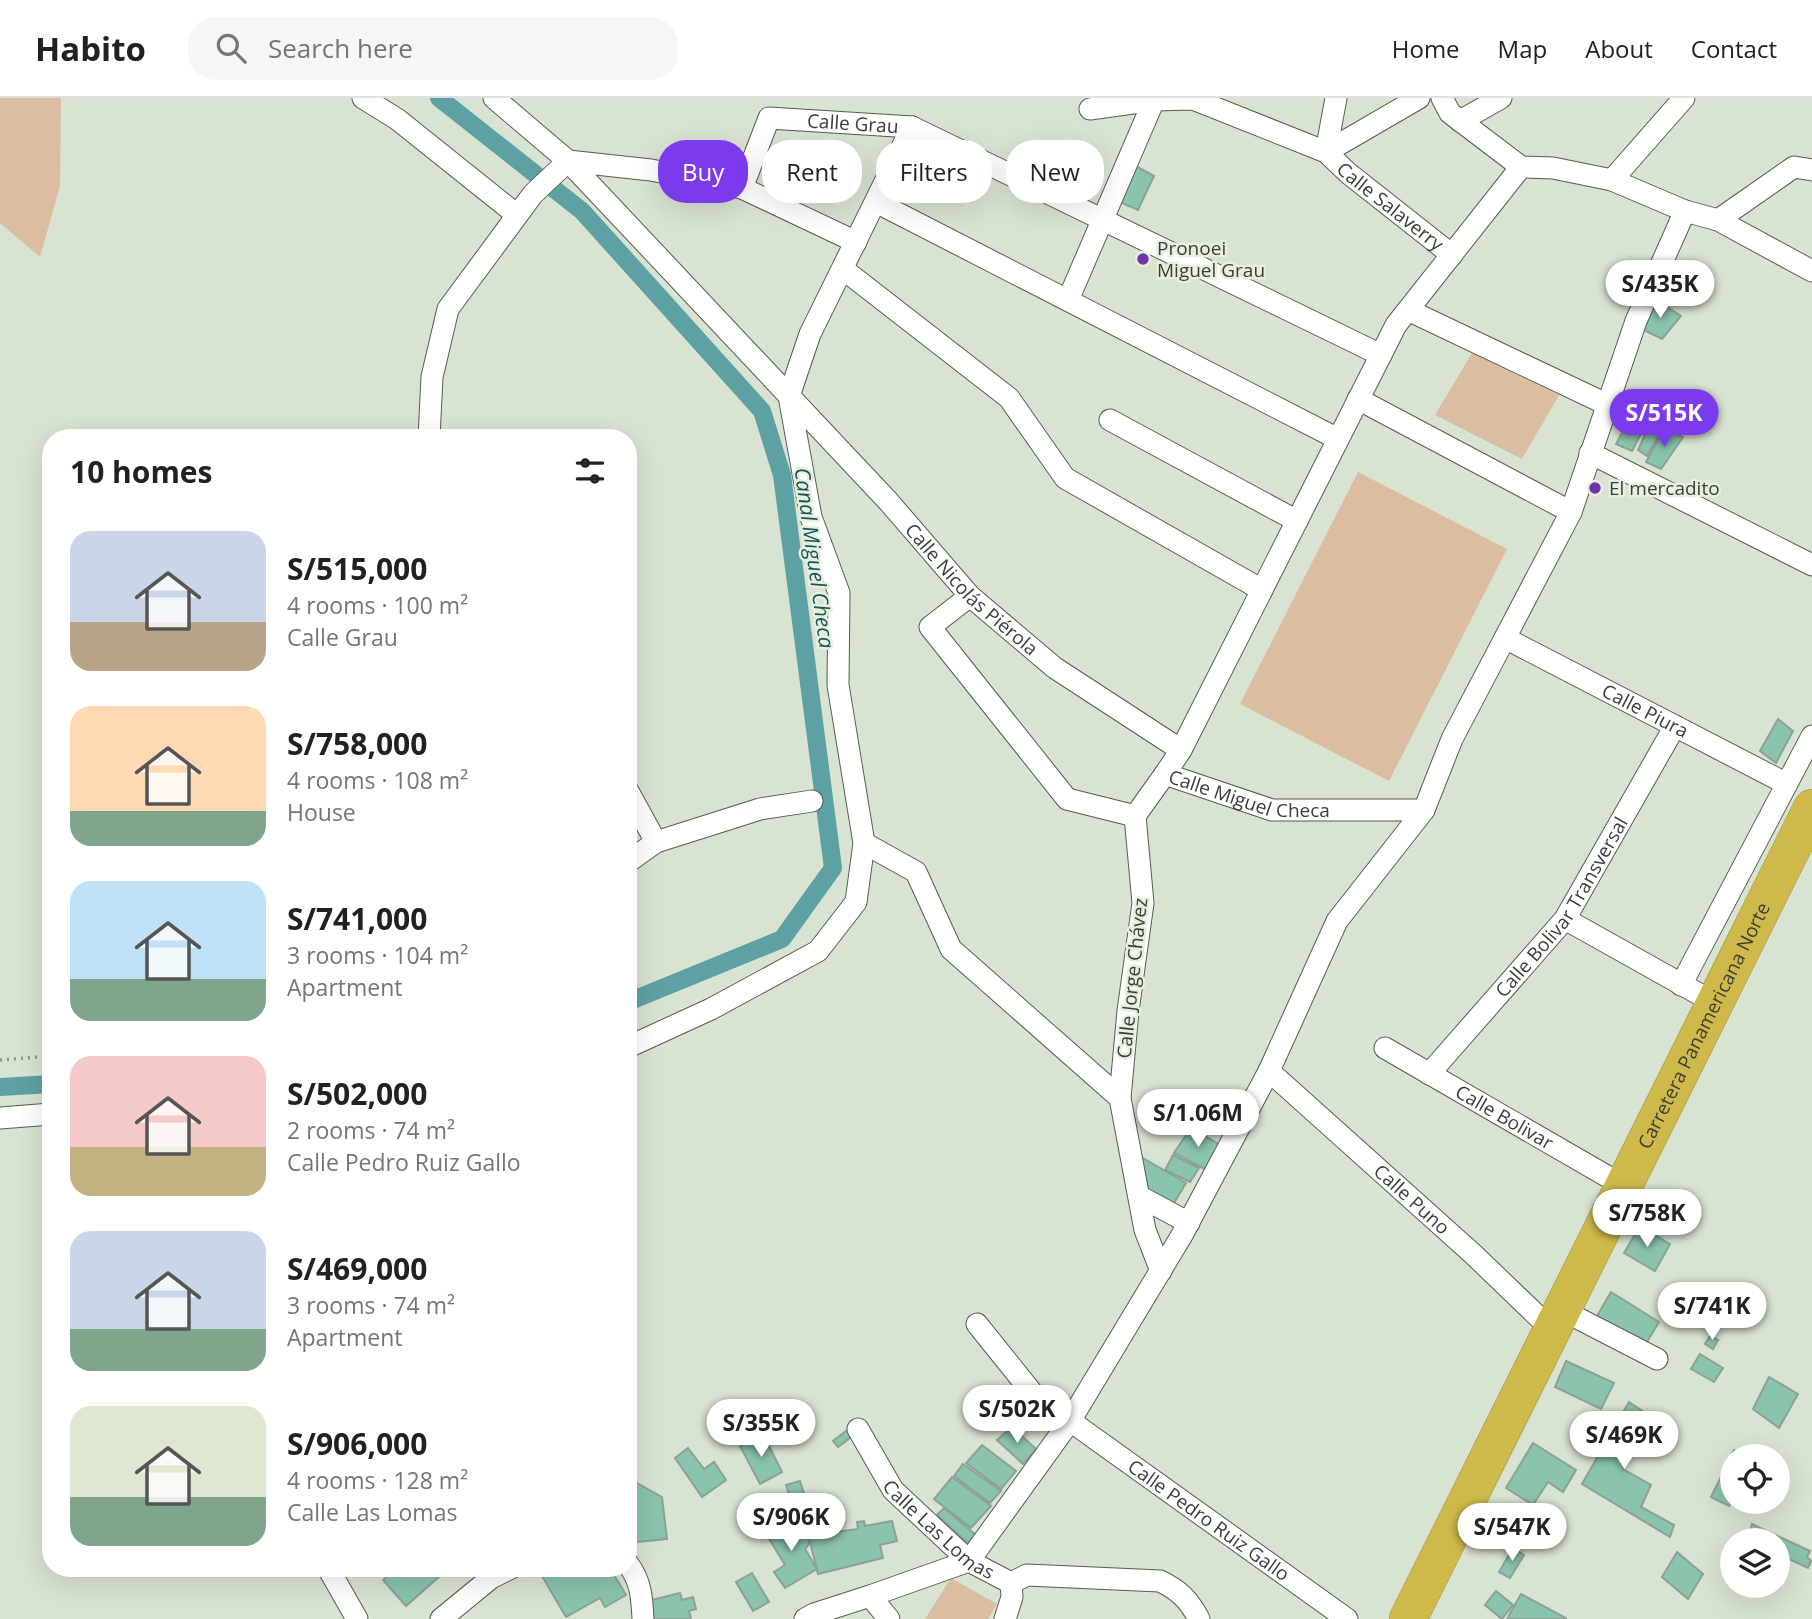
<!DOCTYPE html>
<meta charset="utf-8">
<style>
body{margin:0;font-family:"Open Sans",sans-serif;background:#f6f6f6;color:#202124;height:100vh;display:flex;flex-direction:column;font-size:26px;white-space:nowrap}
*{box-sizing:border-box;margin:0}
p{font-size:23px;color:#757577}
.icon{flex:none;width:38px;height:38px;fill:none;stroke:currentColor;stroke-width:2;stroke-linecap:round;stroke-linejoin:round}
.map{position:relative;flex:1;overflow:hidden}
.drawer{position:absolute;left:42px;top:331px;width:595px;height:1148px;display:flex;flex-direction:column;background:#fff;border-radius:28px;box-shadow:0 7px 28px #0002}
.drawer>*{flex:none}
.hud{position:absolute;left:658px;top:42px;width:665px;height:63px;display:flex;gap:14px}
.tools{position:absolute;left:1720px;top:1346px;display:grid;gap:14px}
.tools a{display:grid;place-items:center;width:70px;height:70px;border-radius:50%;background:#fff;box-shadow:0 7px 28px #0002;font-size:35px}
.price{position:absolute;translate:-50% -60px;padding:0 16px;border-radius:24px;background:#fff;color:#222;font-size:23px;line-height:46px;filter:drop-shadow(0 2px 4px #0008)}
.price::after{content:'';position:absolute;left:50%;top:42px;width:21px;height:16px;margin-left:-10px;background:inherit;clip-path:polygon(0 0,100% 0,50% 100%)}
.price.current{background:#7c3aed;color:#fff}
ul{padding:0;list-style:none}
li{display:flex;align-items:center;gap:21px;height:175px;padding:0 28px}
li span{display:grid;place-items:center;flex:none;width:196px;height:140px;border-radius:21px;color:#555}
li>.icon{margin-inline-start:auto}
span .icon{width:84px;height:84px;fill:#fffc;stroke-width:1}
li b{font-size:30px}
h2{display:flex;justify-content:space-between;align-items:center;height:84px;padding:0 28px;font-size:30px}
.tag{padding:0 24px;border-radius:28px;background:#fff;box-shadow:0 7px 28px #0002;font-size:24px;line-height:63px}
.tag.current{background:#7c3aed;color:#fff}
header{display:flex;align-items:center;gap:42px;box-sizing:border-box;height:98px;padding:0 35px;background:#fff;border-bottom:2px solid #e0e0e0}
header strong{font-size:33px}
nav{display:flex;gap:38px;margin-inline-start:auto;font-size:24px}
.search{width:490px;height:63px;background:#f6f6f6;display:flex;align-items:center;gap:18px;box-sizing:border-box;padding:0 24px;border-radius:28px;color:#757577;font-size:26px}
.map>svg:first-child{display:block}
.green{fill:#dbbda2}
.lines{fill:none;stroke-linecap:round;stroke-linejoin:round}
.canal{stroke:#5da1a5;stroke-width:18}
.building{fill:#8ac4ac;stroke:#8da097;stroke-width:2}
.street-casing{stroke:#555d4f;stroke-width:23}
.highway-casing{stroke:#9b8e43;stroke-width:38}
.path{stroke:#8e9689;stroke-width:3.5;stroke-dasharray:2 5;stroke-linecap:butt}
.street{stroke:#fff;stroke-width:21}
.highway{stroke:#cfb94a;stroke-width:37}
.poi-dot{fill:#7034aa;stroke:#e6f0df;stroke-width:2.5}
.labels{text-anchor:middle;stroke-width:5;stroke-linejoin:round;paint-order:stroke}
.street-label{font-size:19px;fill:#3a3e37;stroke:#e6f0df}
.poi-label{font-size:19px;fill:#3a3e37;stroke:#e6f0df;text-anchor:start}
.water-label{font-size:21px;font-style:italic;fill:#185356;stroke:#e6f0df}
</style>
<header>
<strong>Habito</strong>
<div class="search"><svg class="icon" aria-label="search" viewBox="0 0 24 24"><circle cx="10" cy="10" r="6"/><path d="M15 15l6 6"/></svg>Search here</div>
<nav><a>Home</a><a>Map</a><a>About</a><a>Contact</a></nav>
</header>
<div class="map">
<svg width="1812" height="1521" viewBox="0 0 1812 1521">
<rect width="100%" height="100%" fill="#d9e3d2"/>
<g class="green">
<path d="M0 0H61L60 88 40 159 0 125Z"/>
<path d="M1472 255 1559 297 1522 361 1435 317Z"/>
<path d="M1358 374 1507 451 1389 683 1240 606Z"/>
<path d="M951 1480 997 1506 988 1521H925Z"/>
</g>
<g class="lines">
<g class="canal">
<path d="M439 0 582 113 762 313 782 377 833 770 782 841 628 904"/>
<path d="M0 989 51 986"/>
</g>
</g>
<g class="building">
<path d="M1132 66 1154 78 1138 112 1115 102Z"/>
<path d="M1655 201 1681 218 1662 241 1640 230Z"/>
<path d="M1635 311 1650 319 1632 353 1616 346Z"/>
<path d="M1653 319 1665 326 1647 358 1638 352Z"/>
<path d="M1664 331 1683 339 1661 371 1646 364Z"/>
<path d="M1778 621 1793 633 1776 665 1760 653Z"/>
<path d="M1191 1030 1222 1048 1206 1072 1174 1055Z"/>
<path d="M1136 1056 1186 1085 1171 1110 1142 1091Z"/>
<path d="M1173 1057 1199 1070 1190 1084 1165 1072Z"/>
<path d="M1640 1128 1670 1146 1655 1173 1624 1155Z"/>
<path d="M1611 1194 1659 1224 1644 1249 1596 1220Z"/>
<path d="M1710 1238 1718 1242 1713 1251 1705 1246Z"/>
<path d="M1700 1256 1723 1270 1714 1284 1691 1271Z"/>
<path d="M1566 1263 1614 1285 1601 1311 1555 1289Z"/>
<path d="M1769 1279 1798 1296 1779 1330 1753 1311Z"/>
<path d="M1629 1304 1647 1316 1623 1371 1651 1387 1641 1409 1674 1427 1670 1439 1582 1386Z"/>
<path d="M1012 1329 1036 1351 1023 1366 997 1342Z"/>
<path d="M850 1330 855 1336 838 1349 833 1343Z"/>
<path d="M763 1336 782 1374 760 1386 740 1348Z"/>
<path d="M1533 1345 1576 1372 1563 1394 1548 1384 1533 1407 1506 1390Z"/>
<path d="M982 1347 1016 1373 1001 1391 966 1365Z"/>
<path d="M688 1350 704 1371 714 1364 726 1382 702 1399 675 1360Z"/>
<path d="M1734 1352 1746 1358H1732V1402L1729 1408 1711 1399Z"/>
<path d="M963 1366 1001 1393 990 1405 954 1378Z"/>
<path d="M952 1379 991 1408 971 1430 934 1401Z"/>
<path d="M628 1380 662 1399 667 1441 628 1445Z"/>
<path d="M800 1383 810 1414 796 1419 786 1387Z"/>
<path d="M944 1410 976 1437 968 1445 937 1417Z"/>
<path d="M833 1417 835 1434 858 1431 857 1424 864 1423 865 1428 892 1423 897 1443 880 1447 883 1460 818 1476 806 1427 826 1422 827 1418Z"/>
<path d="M787 1421 794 1432 800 1429 810 1445 805 1451 817 1471 785 1490 774 1474 785 1467 765 1434Z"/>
<path d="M1752 1426 1810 1453 1807 1459 1811 1463 1808 1470 1778 1456V1442H1747Z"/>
<path d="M1513 1450 1524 1457 1510 1480 1499 1474Z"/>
<path d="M1677 1454 1703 1476 1688 1501 1662 1479Z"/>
<path d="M397 1470H449L406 1508 383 1482Z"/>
<path d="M555 1470H610L626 1497 605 1509 600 1500 566 1519 542 1478Z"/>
<path d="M752 1475 769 1504 753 1513 736 1484Z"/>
<path d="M1496 1493 1513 1507 1502 1521 1485 1507Z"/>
<path d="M680 1495 682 1502 693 1499 696 1511 689 1513 691 1521H654L644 1504Z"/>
<path d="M1521 1496 1566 1520V1521H1507Z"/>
</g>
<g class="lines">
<g class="street-casing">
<g id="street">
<path d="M363 0 397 21 517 117"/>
<path id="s1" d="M494 0 568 63 888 403 970 498 1055 570 1181 652"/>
<path d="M1442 0 1450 15 1521 69 1553 70 1612 82 1685 113 1718 122 1812 173"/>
<path id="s2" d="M1090 11 1154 2 1193 1 1326 54 1348 75 1452 157"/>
<path d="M1460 23 1501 0"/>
<path d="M1326 54 1419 0"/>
<path d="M1326 54 1336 0"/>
<path d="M1612 82 1684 0"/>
<path id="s3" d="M742 90 769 20 912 29 1381 257"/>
<path d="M876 104 1338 341"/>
<path d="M1718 122 1794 69 1812 72"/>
<path d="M843 171 1009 300 1065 380 1262 492"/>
<path d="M1068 202 1154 2"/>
<path d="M1408 212 1606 306"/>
<path d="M1358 301 1571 414"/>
<path d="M1110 322 1297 423"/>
<path d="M429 340 432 279 448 211 533 96 568 63 651 72 742 90 856 144"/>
<path d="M1590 355 1812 467"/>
<path id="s4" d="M970 498 930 529 1067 701 1135 718 1165 676 1272 712H1424"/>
<path id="s5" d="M1505 540 1785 685"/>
<path d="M1165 676 1181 652 1396 227 1521 69"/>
<path d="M628 693 656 744"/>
<path d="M1135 718 1143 805 1128 913 1120 1000 1145 1132 1161 1173"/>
<path d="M864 745 916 774 951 851 1120 1000"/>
<path d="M628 764 656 744 760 711 812 703"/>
<path d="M1565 821 1715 905"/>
<path d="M1681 887 1812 638"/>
<path d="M628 949 711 911 818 853 856 804 864 745 838 587 839 495 811 419 789 298 810 236 912 29"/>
<path id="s6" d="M1385 950 1624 1088"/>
<path id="s7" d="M1269 973 1473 1156 1552 1232"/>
<path id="s8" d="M1429 976 1565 821 1675 628"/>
<path d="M0 1020 51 1016"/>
<path d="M1139 1098 1189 1125"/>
<path d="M1562 1212 1657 1261"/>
<path id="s9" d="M977 1226 1034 1297 1347 1521"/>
<path id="s10" d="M858 1331 893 1392 969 1463 1011 1485 1027 1477 1160 1483C1179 1492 1189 1502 1199 1521"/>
<path d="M628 1466C641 1483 642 1500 643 1521"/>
<path d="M328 1470 357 1521"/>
<path d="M441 1521 491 1480 511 1470"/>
<path d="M805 1521 814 1516 870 1498"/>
<path d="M889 1521 870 1498 969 1463 1070 1323 1182 1137 1269 973 1337 823 1424 712 1452 641 1571 414 1636 223 1685 113"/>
<path d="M1005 1521 1012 1499 1011 1485"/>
</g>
</g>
<g class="highway-casing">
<g id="highway">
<path id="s11" d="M1408 1521 1812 710"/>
</g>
</g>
<path class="path" d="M0 962 51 958"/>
<use href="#street" class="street"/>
<use href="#highway" class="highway"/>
</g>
<g class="poi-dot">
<circle cx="1143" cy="161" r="7"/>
<circle cx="1595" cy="390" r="7"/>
</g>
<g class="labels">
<g class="street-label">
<text dy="7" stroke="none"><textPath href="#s3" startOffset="159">Calle Grau</textPath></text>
<text dy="7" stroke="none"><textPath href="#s2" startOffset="331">Calle Salaverry</textPath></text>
<text dy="7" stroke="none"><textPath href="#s1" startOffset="686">Calle Nicolás Piérola</textPath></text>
<text dy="7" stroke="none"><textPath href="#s5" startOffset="158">Calle Piura</textPath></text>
<text dy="7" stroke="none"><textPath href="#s4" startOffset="480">Calle Miguel Checa</textPath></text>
<text dy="7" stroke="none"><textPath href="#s8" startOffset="214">Calle Bolivar Transversal</textPath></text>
<text transform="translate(1132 880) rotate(-84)" y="7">Calle Jorge Chávez</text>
<text dy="7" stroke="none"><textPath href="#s11" startOffset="663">Carretera Panamericana Norte</textPath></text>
<text dy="7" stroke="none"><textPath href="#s6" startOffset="138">Calle Bolivar</textPath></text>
<text dy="7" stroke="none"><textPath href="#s7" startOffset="192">Calle Puno</textPath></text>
<text dy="7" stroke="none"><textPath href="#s9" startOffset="306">Calle Pedro Ruiz Gallo</textPath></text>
<text dy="7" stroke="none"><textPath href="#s10" startOffset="131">Calle Las Lomas</textPath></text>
</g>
<g class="poi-label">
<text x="1157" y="157">Pronoei<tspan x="1157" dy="22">Miguel Grau</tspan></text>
<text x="1609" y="397">El mercadito</text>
</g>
<g class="water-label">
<text transform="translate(814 460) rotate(82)" y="7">Canal Miguel Checa</text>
</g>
</g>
</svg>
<div class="tools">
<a><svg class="icon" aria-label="locate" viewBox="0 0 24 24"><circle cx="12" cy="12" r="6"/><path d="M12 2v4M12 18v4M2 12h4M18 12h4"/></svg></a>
<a><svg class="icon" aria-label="layers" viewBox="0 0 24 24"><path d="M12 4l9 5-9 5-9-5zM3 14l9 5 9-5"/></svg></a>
</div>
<b class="price" style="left:1660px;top:222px">S/435K</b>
<b class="price current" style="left:1664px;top:351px">S/515K</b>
<b class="price" style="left:1198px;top:1051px">S/1.06M</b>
<b class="price" style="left:1647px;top:1151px">S/758K</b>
<b class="price" style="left:1712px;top:1244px">S/741K</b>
<b class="price" style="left:1017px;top:1347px">S/502K</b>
<b class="price" style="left:761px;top:1361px">S/355K</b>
<b class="price" style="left:1624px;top:1373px">S/469K</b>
<b class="price" style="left:791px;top:1455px">S/906K</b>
<b class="price" style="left:1512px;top:1465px">S/547K</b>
<div class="hud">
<a class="tag current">Buy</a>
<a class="tag">Rent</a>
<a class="tag">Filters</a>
<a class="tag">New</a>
</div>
<section class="drawer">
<h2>10 homes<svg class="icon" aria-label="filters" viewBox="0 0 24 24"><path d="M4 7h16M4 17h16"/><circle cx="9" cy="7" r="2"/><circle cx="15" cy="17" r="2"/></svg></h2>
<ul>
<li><span style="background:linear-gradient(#c9d6e8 65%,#b9a48a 0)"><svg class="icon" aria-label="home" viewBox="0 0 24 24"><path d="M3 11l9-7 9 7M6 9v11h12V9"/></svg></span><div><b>S/515,000</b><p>4 rooms · 100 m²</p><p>Calle Grau</p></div></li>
<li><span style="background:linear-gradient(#ffd9b3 75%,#7fa58c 0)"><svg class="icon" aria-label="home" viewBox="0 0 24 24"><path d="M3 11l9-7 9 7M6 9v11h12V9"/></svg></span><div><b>S/758,000</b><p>4 rooms · 108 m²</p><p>House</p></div></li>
<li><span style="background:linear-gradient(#bfe0f5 70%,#7fa58c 0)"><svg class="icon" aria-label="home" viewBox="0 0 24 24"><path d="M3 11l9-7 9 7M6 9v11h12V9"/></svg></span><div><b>S/741,000</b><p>3 rooms · 104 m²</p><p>Apartment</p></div></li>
<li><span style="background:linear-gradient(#f6c9c9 65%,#c2b280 0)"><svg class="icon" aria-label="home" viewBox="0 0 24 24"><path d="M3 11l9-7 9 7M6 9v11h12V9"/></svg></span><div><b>S/502,000</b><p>2 rooms · 74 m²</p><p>Calle Pedro Ruiz Gallo</p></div></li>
<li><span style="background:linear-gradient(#c9d6e8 70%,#7fa58c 0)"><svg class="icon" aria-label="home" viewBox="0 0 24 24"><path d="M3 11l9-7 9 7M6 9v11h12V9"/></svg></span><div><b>S/469,000</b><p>3 rooms · 74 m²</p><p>Apartment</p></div></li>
<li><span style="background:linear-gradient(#dfe7d0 65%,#7fa58c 0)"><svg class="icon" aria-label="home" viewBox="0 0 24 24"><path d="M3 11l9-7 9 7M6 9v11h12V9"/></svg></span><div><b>S/906,000</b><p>4 rooms · 128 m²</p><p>Calle Las Lomas</p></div></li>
</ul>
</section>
</div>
